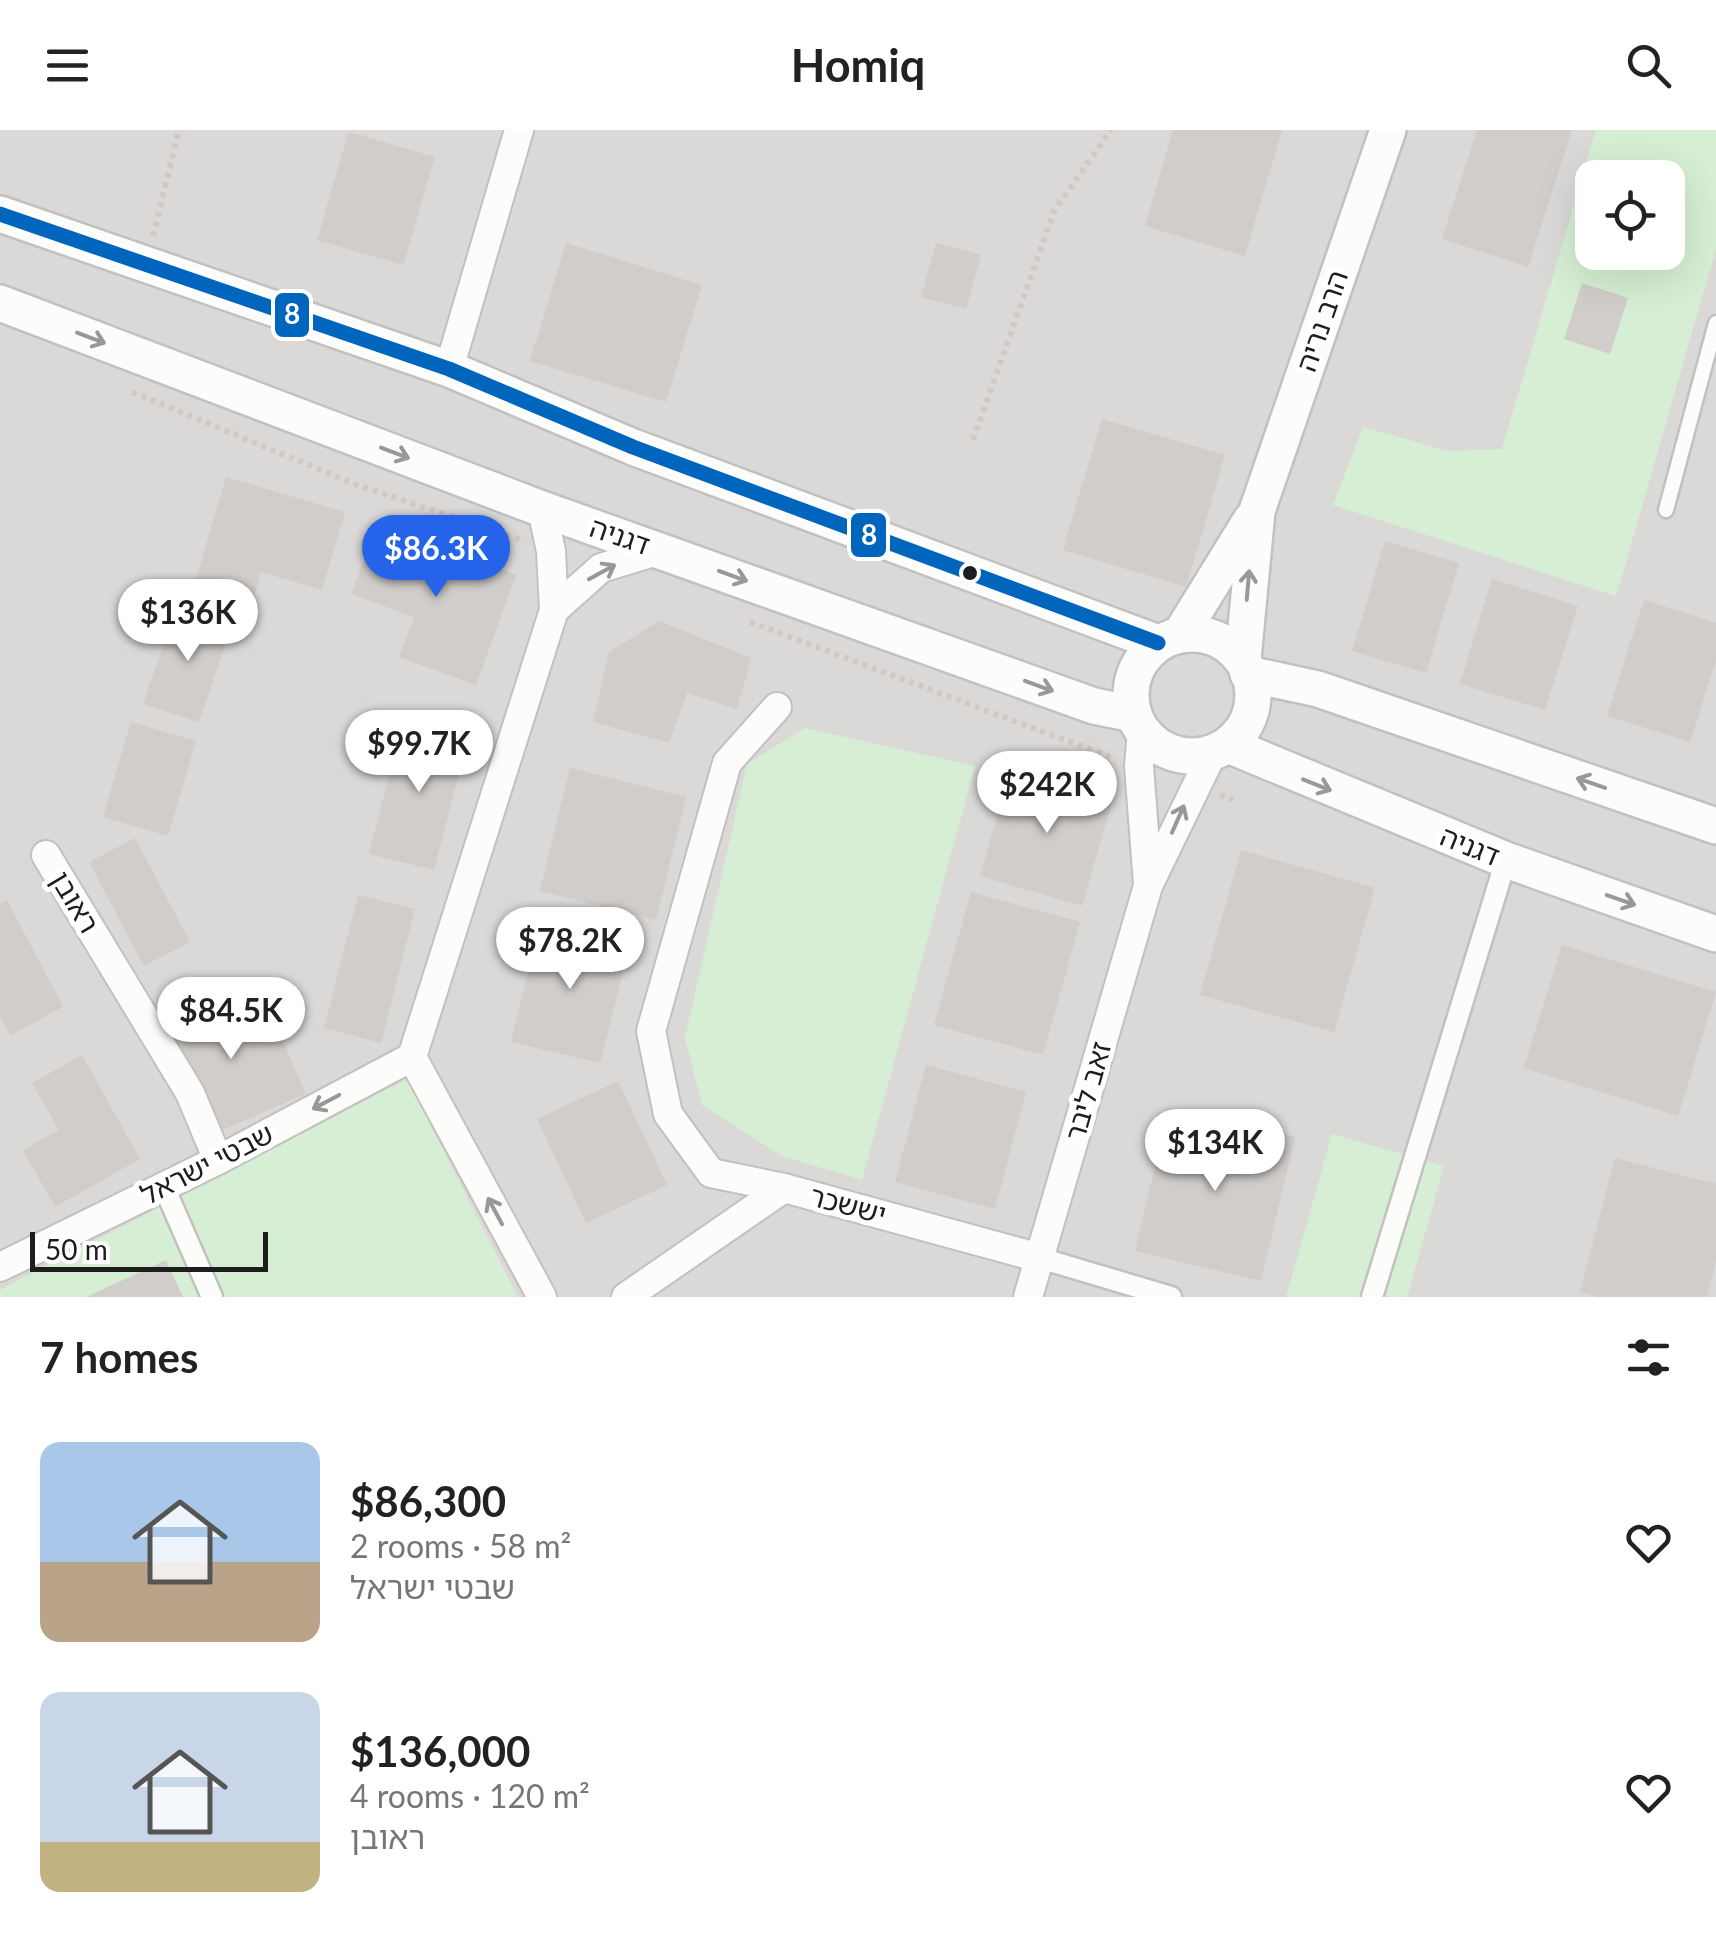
<!DOCTYPE html>
<meta charset="utf-8">
<style>
body{margin:0;font-family:Lato,"Noto Sans Hebrew",sans-serif;background:#f2f2f2;color:#222;height:100vh;display:flex;flex-direction:column;font-size:38px;white-space:nowrap}
*{box-sizing:border-box;margin:0}
p{font-size:32px;color:#767676}
.icon{flex:none;width:55px;height:55px;fill:none;stroke:currentColor;stroke-width:2;stroke-linecap:round;stroke-linejoin:round}
.map{position:relative;height:1167px;overflow:hidden}
.side{display:flex;flex-direction:column;background:#fff;flex:1}
.side>*{flex:none}
.buttons{position:absolute;left:1575px;top:30px;display:grid;gap:20px}
.buttons a{display:grid;place-items:center;width:110px;height:110px;border-radius:20px;background:#fff;box-shadow:0 10px 40px #0002;font-size:50px}
.scale{position:absolute;left:30px;bottom:25px;width:238px;box-sizing:border-box;padding-left:10px;border:5px solid #1d1d1d;border-top:0;font-size:28px;line-height:35px;white-space:nowrap;color:#1d1d1d;-webkit-text-stroke:8px #fff;paint-order:stroke}
.price{position:absolute;translate:-50% -85px;padding:0 22px;border-radius:35px;background:#fff;color:#222;font-size:32px;line-height:65px;filter:drop-shadow(0 2px 5px #0008)}
.price::after{content:'';position:absolute;left:50%;top:60px;width:30px;height:22px;margin-left:-15px;background:inherit;clip-path:polygon(0 0,100% 0,50% 100%)}
.price.active{background:#2563eb;color:#fff}
ul{padding:0;list-style:none}
li{display:flex;align-items:center;gap:30px;height:250px;padding:0 40px}
li span{display:grid;place-items:center;flex:none;width:280px;height:200px;border-radius:20px;color:#555}
li>.icon{margin-inline-start:auto}
span .icon{width:120px;height:120px;fill:#fffc;stroke-width:1}
li b{font-size:42px}
h2{display:flex;justify-content:space-between;align-items:center;height:120px;padding:0 40px;font-size:42px}
header{display:flex;justify-content:space-between;align-items:center;height:130px;padding:0 40px;background:#fff;font-size:45px;font-weight:700}
.map>svg:first-child{display:block}
.residential{fill:#dad9d7;fill-rule:evenodd}
.park{fill:#d6efd4;fill-rule:evenodd}
.building{fill:#d0cdcb}
.lines{fill:none;stroke-linecap:round;stroke-linejoin:round}
.service-casing{stroke:#c2c1c0;stroke-width:19}
.pedestrian-casing{stroke:#c2c1c0;stroke-width:25}
.minor-casing{stroke:#c2c1c0;stroke-width:32}
.tertiary-casing{stroke:#c2c1c0;stroke-width:40}
.path{stroke:#d4c8c6;stroke-width:6;stroke-dasharray:5 5;stroke-linecap:butt}
.service{stroke:#fcfcfb;stroke-width:14}
.pedestrian{stroke:#fcfcfb;stroke-width:20}
.minor{stroke:#fcfcfb;stroke-width:28}
.tertiary{stroke:#fcfcfb;stroke-width:35}
.bus-1-casing{stroke:#fff;stroke-width:22}
.bus-1{stroke:#0065bd;stroke-width:15}
.oneway{stroke:#989897}
.bus-dot{fill:#1d1d1d;stroke:#fff;stroke-width:4}
.labels{text-anchor:middle;stroke-width:10;stroke-linejoin:round;paint-order:stroke}
.street-label{font-size:28px;fill:#1d1d1d;stroke:#fff}
.line-badge{stroke:#fff;stroke-width:4}
.badge-label{font-size:28px;text-anchor:middle;font-weight:bold;fill:#fff}
</style>
<header><svg class="icon" aria-label="menu" viewBox="0 0 24 24"><path d="M4 6h16M4 12h16M4 18h16"/></svg>Homiq<svg class="icon" aria-label="search" viewBox="0 0 24 24"><circle cx="10" cy="10" r="6"/><path d="M15 15l6 6"/></svg></header>
<div class="map">
<svg width="1716" height="1167" viewBox="0 0 1716 1167">
<rect width="100%" height="100%" fill="#ebe9e6"/>
<path class="residential" d="M0 0H1716V1167H0ZM1592 48H1668V122H1592Z"/>
<g class="park">
<path d="M1596 0H1716V119L1616 466 1333 375 1363 297 1447 321 1502 319ZM1592 48H1668V122H1592Z"/>
<path d="M805 598 975 636 862 1050 782 1026 702 975 685 908 747 634Z"/>
<path d="M407 949 518 1167H0V1160Z"/>
<path d="M1332 1004 1444 1036 1407 1167H1286Z"/>
</g>
<g class="building">
<path d="M1173 0H1282L1245 126 1145 96Z"/>
<path d="M1477 0H1572L1528 137 1442 109Z"/>
<path d="M349 2 435 27 403 135 317 110Z"/>
<path d="M566 113 702 155 666 272 530 231Z"/>
<path d="M936 113 981 125 966 179 921 167Z"/>
<path d="M1582 153 1628 168 1610 224 1564 209Z"/>
<path d="M1102 289 1225 325 1186 457 1063 420Z"/>
<path d="M226 347 345 382 322 460 261 442 252 473 194 456Z"/>
<path d="M378 394 516 445 476 555 399 527 414 487 351 464Z"/>
<path d="M1385 411 1459 433 1426 543 1352 521Z"/>
<path d="M1492 449 1578 476 1545 580 1460 554Z"/>
<path d="M1644 470 1716 493V530L1690 612 1607 586Z"/>
<path d="M177 476 232 495 199 592 143 574Z"/>
<path d="M659 491 751 528 737 579 687 563 669 613 593 592 609 522Z"/>
<path d="M404 589 469 606 434 740 369 724Z"/>
<path d="M131 592 196 611 168 706 103 687Z"/>
<path d="M1011 636 1114 665 1082 776 980 746Z"/>
<path d="M570 638 686 667 656 790 540 761Z"/>
<path d="M135 708 190 812 144 836 89 732Z"/>
<path d="M1241 720 1375 758 1334 902 1200 865Z"/>
<path d="M971 762 1080 792 1043 925 934 895Z"/>
<path d="M358 765 415 779 381 913 324 898Z"/>
<path d="M7 770 63 877 10 905 0 886V774Z"/>
<path d="M541 790 630 813 600 933 511 912Z"/>
<path d="M1562 815 1716 862 1678 986 1524 938Z"/>
<path d="M213 857 234 905 273 889 306 964 213 1004 161 880Z"/>
<path d="M82 925 140 1029 55 1077 23 1020 59 1000 32 953Z"/>
<path d="M926 935 1026 962 995 1079 895 1052Z"/>
<path d="M618 951 667 1055 586 1093 537 989Z"/>
<path d="M1169 978 1295 1007 1261 1151 1135 1121Z"/>
<path d="M1615 1028 1716 1054V1131L1707 1167H1598L1580 1162Z"/>
<path d="M166 1130 183 1167H86Z"/>
</g>
<g class="lines">
<g class="service-casing">
<path id="service" d="M1666 380 1716 193"/>
</g>
<g class="pedestrian-casing">
<g id="pedestrian">
<path d="M164 1057 212 1167"/>
<path d="M1040 1128 1171 1167"/>
<path d="M1372 1167 1506 730"/>
</g>
</g>
<g class="minor-casing">
<g id="minor">
<path d="M449 239 519 0"/>
<path d="M554 480 601 438 660 420"/>
<path d="M777 577 727 633 651 901 668 984 711 1043 784 1058"/>
<path d="M1142 600 1139 636 1148 754"/>
<path d="M46 725 190 963 218 1030"/>
<path d="M412 927 542 1167"/>
<path d="M0 1137 218 1030 412 927 554 480 551 421 542 379"/>
<path d="M626 1167 784 1058 1040 1128"/>
<path d="M1028 1167 1148 756 1212 624"/>
</g>
</g>
<g class="tertiary-casing">
<g id="tertiary">
<path d="M0 84 449 239 633 317 1158 513"/>
<path d="M0 173 542 379 1094 576 1133 584"/>
<circle cx="1192" cy="565" r="61"/>
<path d="M1180 505 1251 390"/>
<path d="M1243 529 1257 381 1388 0"/>
<path d="M1248 544 1318 559 1716 696"/>
<path d="M1228 615 1506 730 1716 804"/>
</g>
</g>
<g class="path">
<path d="M153 106 179 0"/>
<path d="M132 262 357 355 522 410"/>
<path d="M973 310 1054 81 1111 0"/>
<path d="M750 492 1113 628"/>
<path d="M1220 665 1233 670"/>
</g>
<use href="#service" class="service"/>
<use href="#pedestrian" class="pedestrian"/>
<use href="#minor" class="minor"/>
<use href="#tertiary" class="tertiary"/>
<g class="bus-1-casing">
<path id="bus-1" d="M0 84 449 239 633 317 1158 513"/>
</g>
<use href="#bus-1" class="bus-1"/>
</g>
<defs><path id="oneway-shaft" d="M-6 0H5M1.5-3L5.5 0L1.5 3" fill="none" stroke-width="1.6" stroke-linecap="round" stroke-linejoin="round" transform="scale(2.5)"/></defs>
<g class="oneway">
<use href="#oneway-shaft" transform="translate(91 208) rotate(21)"/>
<use href="#oneway-shaft" transform="translate(395 323) rotate(21)"/>
<use href="#oneway-shaft" transform="translate(602 442) rotate(-29)"/>
<use href="#oneway-shaft" transform="translate(733 446) rotate(20)"/>
<use href="#oneway-shaft" transform="translate(1248 455) rotate(-85)"/>
<use href="#oneway-shaft" transform="translate(1039 556) rotate(20)"/>
<use href="#oneway-shaft" transform="translate(1591 653) rotate(-161)"/>
<use href="#oneway-shaft" transform="translate(1317 655) rotate(22)"/>
<use href="#oneway-shaft" transform="translate(1178 689) rotate(-66)"/>
<use href="#oneway-shaft" transform="translate(1621 770) rotate(19)"/>
<use href="#oneway-shaft" transform="translate(326 972) rotate(152)"/>
<use href="#oneway-shaft" transform="translate(495 1081) rotate(-118)"/>
</g>
<circle class="bus-dot" cx="970" cy="443" r="9"/>
<g class="labels">
<g class="street-label">
<text transform="translate(1322 191) rotate(-71)" y="10">הרב נריה</text>
<text transform="translate(620 406) rotate(19)" y="10">דגניה</text>
<text transform="translate(1470 716) rotate(22)" y="10">דגניה</text>
<text transform="translate(75 772) rotate(59)" y="10">ראובן</text>
<text transform="translate(1088 961) rotate(-74)" y="10">זאב ליבר</text>
<text transform="translate(207 1034) rotate(-27)" y="10">שבטי ישראל</text>
<text transform="translate(848 1075) rotate(15)" y="10">יששכר</text>
</g>
</g>
<g class="line-badge">
<rect x="273" y="161" width="38" height="48" rx="10" fill="#0065bd"/>
<rect x="849" y="381" width="39" height="48" rx="10" fill="#0065bd"/>
</g>
<g class="badge-label">
<text x="292" y="194">8</text>
<text x="869" y="415">8</text>
</g>
</svg>
<div class="buttons">
<a><svg class="icon" aria-label="locate" viewBox="0 0 24 24"><circle cx="12" cy="12" r="6"/><path d="M12 2v4M12 18v4M2 12h4M18 12h4"/></svg></a>
</div>
<div class="scale">50 m</div>
<b class="price active" style="left:436px;top:470px">$86.3K</b>
<b class="price" style="left:188px;top:534px">$136K</b>
<b class="price" style="left:419px;top:665px">$99.7K</b>
<b class="price" style="left:1047px;top:706px">$242K</b>
<b class="price" style="left:570px;top:862px">$78.2K</b>
<b class="price" style="left:231px;top:932px">$84.5K</b>
<b class="price" style="left:1215px;top:1064px">$134K</b>
</div>
<section class="side">
<h2>7 homes<svg class="icon" aria-label="filters" viewBox="0 0 24 24"><path d="M4 7h16M4 17h16"/><circle cx="9" cy="7" r="2"/><circle cx="15" cy="17" r="2"/></svg></h2>
<ul>
<li><span style="background:linear-gradient(#a9c7e8 60%,#b9a48a 0)"><svg class="icon" aria-label="home" viewBox="0 0 24 24"><path d="M3 11l9-7 9 7M6 9v11h12V9"/></svg></span><div><b>$86,300</b><p>2 rooms · 58 m²</p><p>שבטי ישראל</p></div><svg class="icon" aria-label="heart" viewBox="0 0 24 24"><path d="M12 20l-8-8c-3-5 5-10 8-4 3-6 11-1 8 4z"/></svg></li>
<li><span style="background:linear-gradient(#c9d6e8 75%,#c2b280 0)"><svg class="icon" aria-label="home" viewBox="0 0 24 24"><path d="M3 11l9-7 9 7M6 9v11h12V9"/></svg></span><div><b>$136,000</b><p>4 rooms · 120 m²</p><p>ראובן</p></div><svg class="icon" aria-label="heart" viewBox="0 0 24 24"><path d="M12 20l-8-8c-3-5 5-10 8-4 3-6 11-1 8 4z"/></svg></li>
</ul>
</section>
